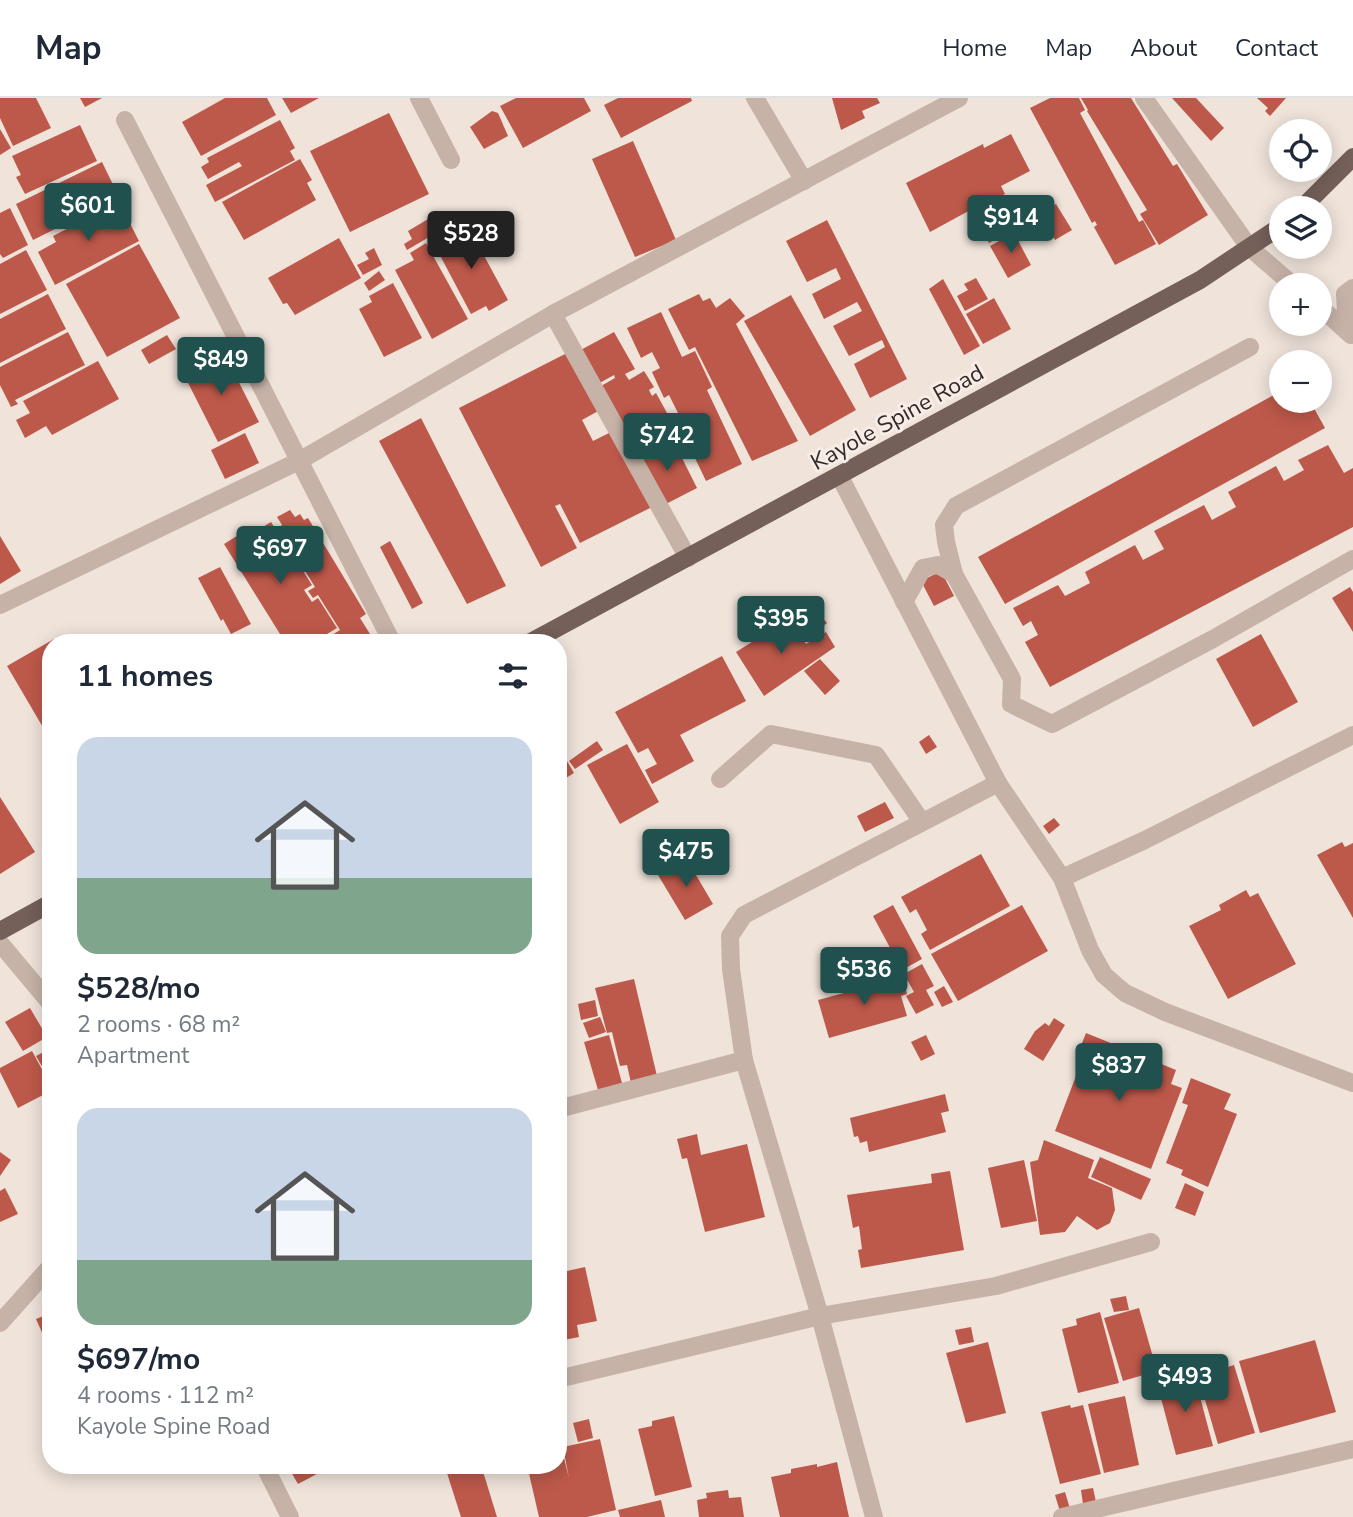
<!DOCTYPE html>
<meta charset="utf-8">
<style>
body{margin:0;font-family:"Nunito Sans",sans-serif;background:#f2f2f3;color:#1f2937;height:100vh;display:flex;flex-direction:column;font-size:26px;white-space:nowrap}
*{box-sizing:border-box;margin:0}
p{font-size:23px;color:#747a83}
.icon{flex:none;width:38px;height:38px;fill:none;stroke:currentColor;stroke-width:2;stroke-linecap:round;stroke-linejoin:round}
.map{position:relative;flex:1;overflow:hidden}
.panel{position:absolute;left:42px;top:536px;width:525px;height:840px;display:flex;flex-direction:column;background:#fff;border-radius:28px;box-shadow:0 4px 18px #0003}
.panel>*{flex:none}
.tools{position:absolute;left:1269px;top:21px;display:grid;gap:14px}
.tools a{display:grid;place-items:center;width:63px;height:63px;border-radius:50%;background:#fff;box-shadow:0 4px 18px #0003;font-size:35px}
.price{position:absolute;translate:-50% -60px;padding:0 16px;border-radius:7px;background:#20514f;color:#fff;font-size:23px;line-height:46px;filter:drop-shadow(0 2px 4px #0008)}
.price::after{content:'';position:absolute;left:50%;top:42px;width:21px;height:16px;margin-left:-10px;background:inherit;clip-path:polygon(0 0,100% 0,50% 100%)}
.price.active{background:#222;color:#fff}
ul{padding:0;list-style:none}
li{display:grid;align-content:center;gap:14px;height:371px;padding:0 35px}
li span{display:grid;place-items:center;height:217px;border-radius:21px;color:#555}
li>.icon{margin-inline-start:auto}
span .icon{width:126px;height:126px;fill:#fffc;stroke-width:1}
li b{font-size:30px}
h2{display:flex;justify-content:space-between;align-items:center;height:84px;padding:0 35px;font-size:30px}
header{display:flex;align-items:center;gap:42px;box-sizing:border-box;height:98px;padding:0 35px;background:#fff;border-bottom:2px solid #e0e1e3}
header strong{font-size:33px}
nav{display:flex;gap:38px;margin-inline-start:auto;font-size:24px}
.map>svg:first-child{display:block}
.building{fill:#bd594b}
.lines{fill:none;stroke-linecap:round;stroke-linejoin:round}
.minor{stroke:#c6b2a7;stroke-width:18}
.major{stroke:#745f59;stroke-width:18}
.labels{text-anchor:middle;stroke-width:6;stroke-linejoin:round;paint-order:stroke}
.street-label{font-size:23px;fill:#332927;stroke:#f7ede6}
</style>
<header>
<strong>Map</strong>
<nav><a>Home</a><a>Map</a><a>About</a><a>Contact</a></nav>
</header>
<div class="map">
<svg width="1353" height="1419" viewBox="0 0 1353 1419">
<rect width="100%" height="100%" fill="#efe3da"/>
<g class="building">
<path d="M0 0H36L51 30 13 48 0 20Z"/>
<path d="M80 0H102L85 9Z"/>
<path d="M225 0H267L276 17 201 58 182 24Z"/>
<path d="M282 0H319L291 15Z"/>
<path d="M516 0H584L591 13 523 50 500 8Z"/>
<path d="M618 0H691L692 3 621 40 604 7Z"/>
<path d="M832 0H877L880 5 862 13 865 20 841 32Z"/>
<path d="M1050 0H1079L1085 12 1080 15 1139 124 1143 122 1156 146 1115 167 1094 129 1097 127 1095 123 1092 125 1030 10Z"/>
<path d="M1081 0H1131L1173 68 1177 66 1208 117 1159 147 1140 116 1147 112 1087 13 1088 12Z"/>
<path d="M1172 0H1196L1224 30 1211 43Z"/>
<path d="M1257 0H1286L1270 18 1265 13 1268 10Z"/>
<path d="M492 13 498 15 508 38 484 51 470 29Z"/>
<path d="M389 15 429 96 350 134 310 53Z"/>
<path d="M280 22 295 50 290 53 295 62 215 104 206 87 242 68 239 64 208 81 201 69 209 64 207 60Z"/>
<path d="M80 27 97 63 25 96 16 79 21 77 12 58Z"/>
<path d="M0 31 11 50 0 57Z"/>
<path d="M1011 36 1030 73 1001 88 1005 96 977 108 1001 104 1015 130 989 145 974 110 930 134 906 85 983 46 984 50Z"/>
<path d="M633 43 676 142 635 159 592 61Z"/>
<path d="M300 61 312 82 307 85 316 102 244 142 222 104Z"/>
<path d="M102 64 119 99 33 142 16 106Z"/>
<path d="M119 104 139 143 55 187 38 154 56 144 53 138Z"/>
<path d="M1056 106 1072 132 1055 142 1039 116Z"/>
<path d="M10 110 28 147 3 160 0 156V115Z"/>
<path d="M440 114 448 128 407 152 404 146 412 141 408 133Z"/>
<path d="M827 122 907 281 870 300 854 266 885 249 882 242 849 258 833 228 862 213 857 204 824 221 812 196 841 181 836 170 807 184 786 143Z"/>
<path d="M468 128 508 202 489 213 486 208 471 216 434 146Z"/>
<path d="M1014 135 1031 167 1008 180 990 148Z"/>
<path d="M339 140 361 180 295 217 287 205 283 206 268 180Z"/>
<path d="M426 145 468 221 432 241 395 172 414 162 410 155Z"/>
<path d="M139 146 180 220 107 259 66 186Z"/>
<path d="M374 150 382 167 363 177 357 167 369 161 365 155Z"/>
<path d="M26 152 47 192 0 216V166Z"/>
<path d="M379 173 385 182 369 193 364 185Z"/>
<path d="M976 180 988 201 965 213 957 198 968 192 964 186Z"/>
<path d="M943 181 980 248 964 257 929 191Z"/>
<path d="M393 185 422 240 384 259 359 211 372 204 369 198Z"/>
<path d="M48 196 66 231 0 265V221Z"/>
<path d="M699 196 703 203 710 200 716 210 730 200 745 218 736 226 798 343 752 363 695 249 689 252 668 211Z"/>
<path d="M791 197 856 312 810 338 744 223Z"/>
<path d="M994 200 1011 231 983 246 966 216Z"/>
<path d="M661 214 682 259 695 253 712 289 707 292 742 366 706 383 693 356 687 359 677 338 687 333 669 297 664 300 652 274 660 270 652 254 641 260 627 230Z"/>
<path d="M68 234 85 267 15 302 18 306 11 309 0 287V269Z"/>
<path d="M614 234 635 271 625 276 629 282 644 273 654 289 649 292 652 298 656 295 677 333 639 354 601 288 615 280 614 277 596 287 577 254Z"/>
<path d="M167 237 176 251 149 266 141 252Z"/>
<path d="M223 253 259 324 218 344 182 273 201 263 204 270 216 264 213 259Z"/>
<path d="M569 254 600 312 582 322 593 343 615 332 632 377 637 375 654 408 580 445 560 406 555 408 577 450 541 469 459 310Z"/>
<path d="M98 263 119 301 52 337 46 328 25 340 16 322 30 315 23 303Z"/>
<path d="M1281 293V303H1310L1325 330 1005 506 978 459Z"/>
<path d="M421 320 506 488 467 506 379 343Z"/>
<path d="M245 335 259 365 225 381 211 352Z"/>
<path d="M673 342 697 390 662 408 637 360Z"/>
<path d="M1328 347 1344 375 1353 370V429L1050 589 1025 544 1038 537 1031 523 1023 528 1013 510 1058 487 1065 498 1090 485 1085 474 1135 447 1143 462 1164 451 1154 433 1204 407 1212 422 1236 409 1228 394 1276 368 1284 383 1304 372 1298 362Z"/>
<path d="M290 412 295 419 300 416 304 422 308 420 366 516 360 520 375 544H337L332 537 340 532 318 497 313 500 308 493 315 489 294 455 286 460 283 454 290 450 278 430 282 427 277 419Z"/>
<path d="M271 424 287 449 279 454 285 464 294 459 312 487 304 492 312 504 318 500 337 530 327 536 333 544H285L224 446 248 431 251 436Z"/>
<path d="M0 438 21 473 0 486Z"/>
<path d="M390 443 423 505 412 511 380 449Z"/>
<path d="M220 469 251 526 231 536 223 521 221 523 198 480Z"/>
<path d="M941 473 954 498 934 508 921 483Z"/>
<path d="M1350 489 1353 494V534L1332 500Z"/>
<path d="M805 500 827 525 811 538 790 515Z"/>
<path d="M789 521 806 546 826 534 835 549 764 598 736 554Z"/>
<path d="M1261 536 1298 604 1253 629 1216 561Z"/>
<path d="M54 541 56 544H51V643L7 568Z"/>
<path d="M722 558 746 603 680 637 694 663 652 686 645 672 657 666 648 650 638 655 615 614Z"/>
<path d="M820 561 840 583 825 597 804 573Z"/>
<path d="M929 637 937 649 926 656 919 644Z"/>
<path d="M597 643 603 652 575 671 569 663Z"/>
<path d="M627 646 659 704 620 726 587 667Z"/>
<path d="M567 663 574 675 566 680 559 668Z"/>
<path d="M0 699 35 754 0 776Z"/>
<path d="M885 704 894 720 865 734 857 718Z"/>
<path d="M1054 720 1060 727 1049 736 1043 728Z"/>
<path d="M697 734 707 753 690 761 681 742Z"/>
<path d="M1342 744 1345 749 1353 745V820L1317 757Z"/>
<path d="M981 756 1010 808 930 852 921 836 927 832 916 811 910 815 901 799Z"/>
<path d="M686 760 713 806 685 822 658 777Z"/>
<path d="M1246 792 1250 799 1258 795 1296 866 1228 901 1189 828 1221 812 1219 807Z"/>
<path d="M893 807 922 861 902 872 873 818Z"/>
<path d="M1022 807 1048 853 958 903 931 856Z"/>
<path d="M922 866 934 888 926 892 934 907 916 916 906 898 914 894 904 876Z"/>
<path d="M903 879 907 896 901 898 907 918 829 940 818 902Z"/>
<path d="M634 881 657 978 631 985 627 967 620 968 612 934 607 935 595 890Z"/>
<path d="M944 888 953 904 942 909 934 894Z"/>
<path d="M595 902 598 918 581 922 578 906Z"/>
<path d="M30 910 47 939 23 953 5 924Z"/>
<path d="M600 919 606 934 589 940 583 925Z"/>
<path d="M1054 920 1065 927 1043 963 1024 951 1035 933 1045 925 1049 928Z"/>
<path d="M1086 935 1128 952 1122 968 1131 971 1137 956 1176 972 1171 986 1182 990 1151 1071 1055 1033 1084 957 1078 955Z"/>
<path d="M609 937 622 985 598 992 584 944Z"/>
<path d="M926 937 935 956 921 963 911 944Z"/>
<path d="M51 950V984L36 958Z"/>
<path d="M32 953 51 988V997L45 1000 43 997 18 1010 0 974V970Z"/>
<path d="M1191 980 1231 996 1224 1011 1237 1016 1208 1089 1181 1077 1183 1072 1166 1065 1188 1007 1182 1005Z"/>
<path d="M945 996 949 1013 941 1015 946 1034 869 1054 867 1043 860 1045 858 1038 854 1039 850 1020Z"/>
<path d="M697 1036 701 1057 747 1046 765 1119 705 1134 687 1060 682 1061 677 1041Z"/>
<path d="M1044 1042 1094 1062 1088 1080 1112 1090 1115 1112 1110 1125 1097 1132 1077 1118 1065 1134 1040 1137 1030 1064 1038 1062Z"/>
<path d="M0 1054 11 1062 0 1078Z"/>
<path d="M1100 1059 1151 1081 1141 1102 1091 1079Z"/>
<path d="M1024 1062 1037 1123 1001 1130 988 1070Z"/>
<path d="M950 1073 964 1152 861 1170 858 1152 862 1151 859 1128 853 1130 847 1097 932 1085 931 1076Z"/>
<path d="M1185 1085 1204 1094 1195 1118 1175 1110Z"/>
<path d="M5 1090 18 1116 0 1124V1093Z"/>
<path d="M585 1169 597 1223 577 1227 579 1239 564 1242 558 1216V1175Z"/>
<path d="M1126 1198 1129 1212 1114 1214 1110 1201Z"/>
<path d="M1139 1210 1157 1273 1123 1283 1104 1220Z"/>
<path d="M1100 1214 1119 1285 1078 1295 1062 1231 1077 1227 1076 1221Z"/>
<path d="M51 1215V1247L48 1248 36 1221Z"/>
<path d="M971 1229 974 1244 959 1247 955 1232Z"/>
<path d="M1315 1242 1336 1314 1260 1335 1239 1263Z"/>
<path d="M988 1244 1006 1315 966 1325 946 1255Z"/>
<path d="M1223 1263 1225 1270 1234 1267 1255 1335 1218 1346 1196 1271Z"/>
<path d="M1194 1276 1213 1348 1176 1357 1157 1285Z"/>
<path d="M1125 1298 1139 1367 1104 1375 1088 1306Z"/>
<path d="M1070 1307 1071 1310 1083 1307 1101 1376 1060 1386 1041 1314Z"/>
<path d="M674 1318 692 1389 655 1398 638 1331 652 1328V1323Z"/>
<path d="M589 1321 593 1340 578 1344 573 1325Z"/>
<path d="M600 1341 616 1412 587 1419H539L527 1367H558V1348H561L569 1380 563 1349Z"/>
<path d="M837 1364 849 1419H780L771 1379 791 1375V1371L817 1366V1369Z"/>
<path d="M287 1367H334L298 1386Z"/>
<path d="M459 1367H481L497 1419H461L446 1372Z"/>
<path d="M1093 1390 1096 1404 1083 1406 1081 1392Z"/>
<path d="M728 1392 729 1400 741 1399 744 1419H699L697 1402 707 1400 706 1395Z"/>
<path d="M1065 1394 1071 1414 1061 1417 1055 1397Z"/>
<path d="M661 1402 665 1419H620L618 1412Z"/>
</g>
<g class="lines">
<g class="minor">
<path d="M419 0 451 62"/>
<path d="M755 0 804 83"/>
<path d="M1144 0 1249 149 1293 187"/>
<path d="M125 22 392 544"/>
<path d="M1320 209 1351 237"/>
<path d="M553 216 688 460"/>
<path d="M1347 233 1345 196 1353 190"/>
<path d="M840 379 998 685 1062 780 1090 852 1104 877 1125 895 1165 914 1353 985"/>
<path d="M954 476 1012 581 1011 606 1052 626 1213 541 1353 461"/>
<path d="M904 504 923 470 938 467 954 476 946 444 944 427 956 408 1250 249"/>
<path d="M0 507 299 363 553 216 959 0"/>
<path d="M720 681 771 636 876 657 922 724"/>
<path d="M1062 780 1145 742 1353 637"/>
<path d="M0 845 51 906"/>
<path d="M558 1011 744 962"/>
<path d="M0 1225 51 1168"/>
<path d="M558 1281 820 1218 996 1188 1151 1144"/>
<path d="M264 1367 290 1419"/>
<path d="M874 1419 820 1218 744 962 731 871 730 838 744 817 998 685"/>
<path d="M1062 1419 1353 1351"/>
</g>
<g class="major">
<path d="M1302 110 1353 59"/>
<path d="M531 544 1200 182 1281 128"/>
<path d="M0 833 51 805"/>
</g>
</g>
<g class="labels">
<g class="street-label">
<text transform="translate(897 319) rotate(-29)" y="8">Kayole Spine Road</text>
</g>
</g>
</svg>
<div class="tools">
<a><svg class="icon" aria-label="locate" viewBox="0 0 24 24"><circle cx="12" cy="12" r="6"/><path d="M12 2v4M12 18v4M2 12h4M18 12h4"/></svg></a>
<a><svg class="icon" aria-label="layers" viewBox="0 0 24 24"><path d="M12 4l9 5-9 5-9-5zM3 14l9 5 9-5"/></svg></a>
<a>+</a>
<a>−</a>
</div>
<b class="price" style="left:88px;top:145px">$601</b>
<b class="price" style="left:1011px;top:157px">$914</b>
<b class="price active" style="left:471px;top:173px">$528</b>
<b class="price" style="left:221px;top:299px">$849</b>
<b class="price" style="left:667px;top:375px">$742</b>
<b class="price" style="left:280px;top:488px">$697</b>
<b class="price" style="left:781px;top:558px">$395</b>
<b class="price" style="left:686px;top:791px">$475</b>
<b class="price" style="left:864px;top:909px">$536</b>
<b class="price" style="left:1119px;top:1005px">$837</b>
<b class="price" style="left:1185px;top:1316px">$493</b>
<section class="panel">
<h2>11 homes<svg class="icon" aria-label="filters" viewBox="0 0 24 24"><path d="M4 7h16M4 17h16"/><circle cx="9" cy="7" r="2"/><circle cx="15" cy="17" r="2"/></svg></h2>
<ul>
<li><span style="background:linear-gradient(#c9d6e8 65%,#7fa58c 0)"><svg class="icon" aria-label="home" viewBox="0 0 24 24"><path d="M3 11l9-7 9 7M6 9v11h12V9"/></svg></span><div><b>$528/mo</b><p>2 rooms · 68 m²</p><p>Apartment</p></div></li>
<li><span style="background:linear-gradient(#c9d6e8 70%,#7fa58c 0)"><svg class="icon" aria-label="home" viewBox="0 0 24 24"><path d="M3 11l9-7 9 7M6 9v11h12V9"/></svg></span><div><b>$697/mo</b><p>4 rooms · 112 m²</p><p>Kayole Spine Road</p></div></li>
</ul>
</section>
</div>
